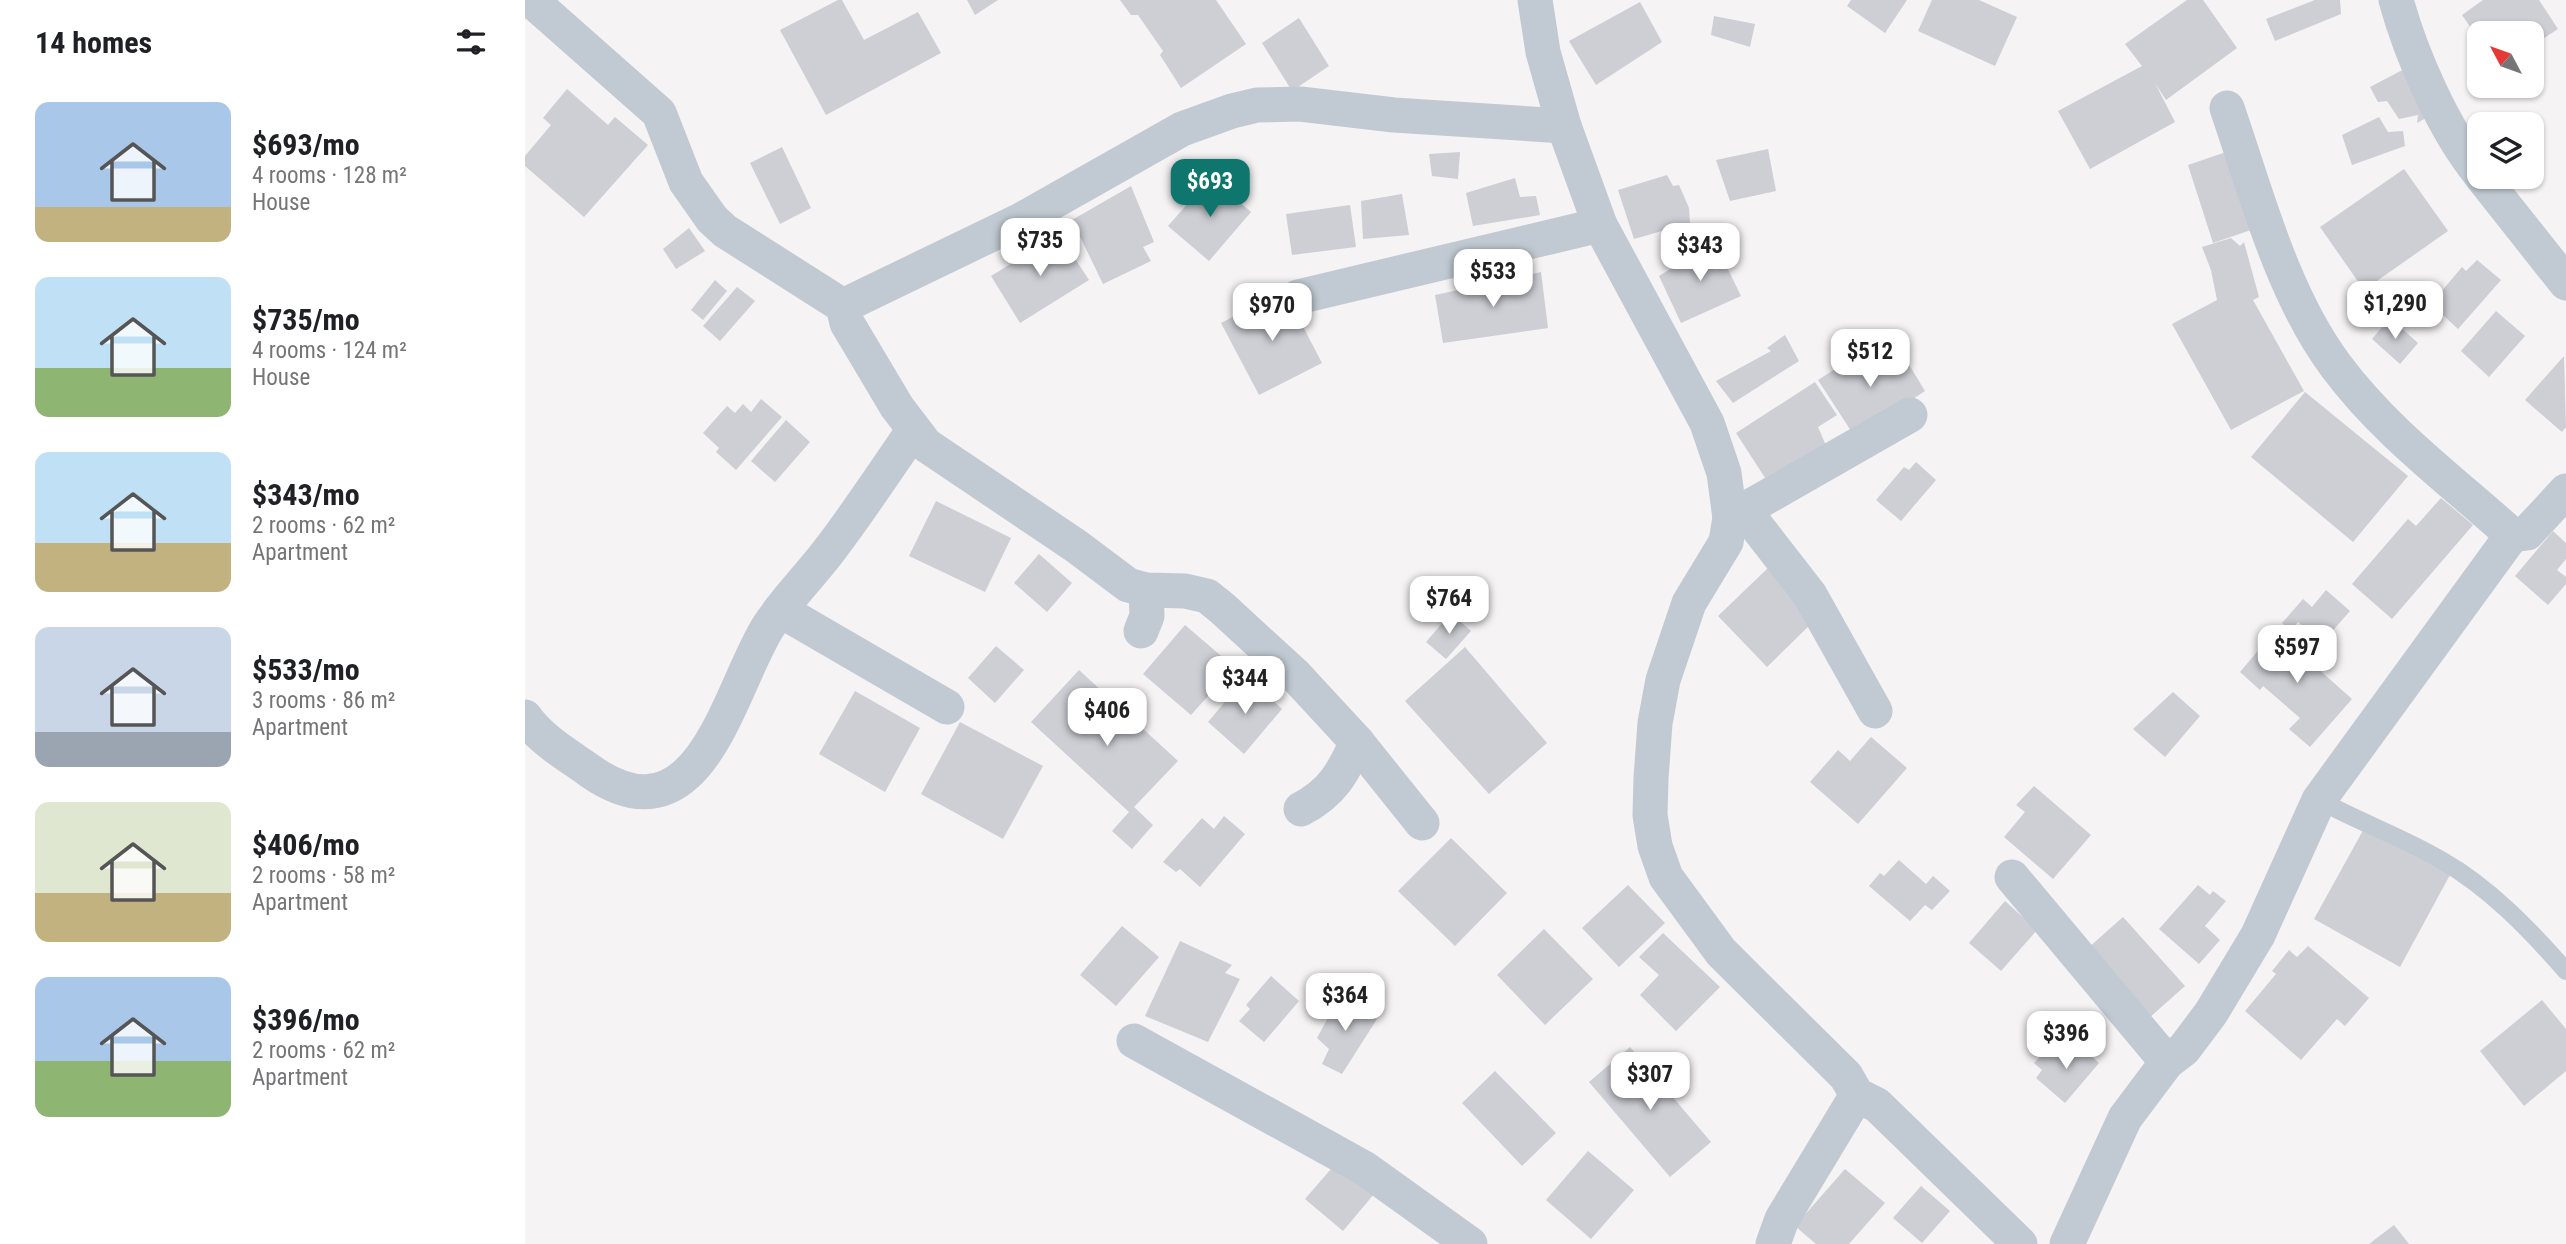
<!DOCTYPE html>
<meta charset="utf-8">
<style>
body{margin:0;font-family:"Roboto Condensed",sans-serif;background:#f2f2f2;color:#202124;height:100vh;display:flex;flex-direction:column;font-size:26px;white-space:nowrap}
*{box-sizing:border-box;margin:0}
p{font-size:23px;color:#757577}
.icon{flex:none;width:38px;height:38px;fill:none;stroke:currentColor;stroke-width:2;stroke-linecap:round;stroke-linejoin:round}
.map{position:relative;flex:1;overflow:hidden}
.side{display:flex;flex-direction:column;background:#fff;width:525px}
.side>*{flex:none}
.needle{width:46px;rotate:311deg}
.tools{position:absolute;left:1942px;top:21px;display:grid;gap:14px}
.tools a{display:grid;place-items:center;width:77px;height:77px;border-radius:14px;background:#fff;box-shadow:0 2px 5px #0004;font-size:35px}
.price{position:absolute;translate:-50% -60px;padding:0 16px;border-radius:14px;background:#fff;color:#222;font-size:23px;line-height:46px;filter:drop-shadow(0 2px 4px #0008)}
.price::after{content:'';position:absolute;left:50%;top:42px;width:21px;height:16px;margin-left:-10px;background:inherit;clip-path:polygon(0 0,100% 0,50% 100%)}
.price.on{background:#0f766e;color:#fff}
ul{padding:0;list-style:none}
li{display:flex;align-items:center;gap:21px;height:175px;padding:0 35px}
li span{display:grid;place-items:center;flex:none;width:196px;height:140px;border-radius:14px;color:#555}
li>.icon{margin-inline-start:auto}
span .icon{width:84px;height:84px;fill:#fffc;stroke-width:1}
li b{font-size:30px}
h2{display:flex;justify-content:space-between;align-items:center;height:84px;padding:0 35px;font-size:30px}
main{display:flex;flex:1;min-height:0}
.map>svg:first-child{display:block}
.building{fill:#cdcfd5}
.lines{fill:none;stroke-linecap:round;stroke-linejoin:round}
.service{stroke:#c1cad2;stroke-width:18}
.minor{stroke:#c1cad2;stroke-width:35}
</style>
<main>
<section class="side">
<h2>14 homes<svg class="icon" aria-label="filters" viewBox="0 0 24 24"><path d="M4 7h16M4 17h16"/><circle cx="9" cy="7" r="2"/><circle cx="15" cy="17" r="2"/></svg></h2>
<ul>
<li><span style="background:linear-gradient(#a9c7e8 75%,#c2b280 0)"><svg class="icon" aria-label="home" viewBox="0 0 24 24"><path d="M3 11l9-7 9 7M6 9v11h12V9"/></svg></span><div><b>$693/mo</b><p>4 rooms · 128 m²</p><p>House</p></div></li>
<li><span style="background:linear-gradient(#bfe0f5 65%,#8fb573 0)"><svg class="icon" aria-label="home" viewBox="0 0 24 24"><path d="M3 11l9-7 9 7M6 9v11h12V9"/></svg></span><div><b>$735/mo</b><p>4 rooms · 124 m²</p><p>House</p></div></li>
<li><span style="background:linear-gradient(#bfe0f5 65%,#c2b280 0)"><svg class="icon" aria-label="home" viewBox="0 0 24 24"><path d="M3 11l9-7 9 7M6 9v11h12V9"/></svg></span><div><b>$343/mo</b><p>2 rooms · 62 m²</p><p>Apartment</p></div></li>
<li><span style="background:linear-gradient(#c9d6e8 75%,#9aa5b1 0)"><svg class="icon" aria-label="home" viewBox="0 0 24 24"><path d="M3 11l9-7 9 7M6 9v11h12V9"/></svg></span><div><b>$533/mo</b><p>3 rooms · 86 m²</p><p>Apartment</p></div></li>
<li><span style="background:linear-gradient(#dfe7d0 65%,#c2b280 0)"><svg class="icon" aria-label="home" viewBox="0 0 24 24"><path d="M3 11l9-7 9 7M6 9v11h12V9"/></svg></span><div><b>$406/mo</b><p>2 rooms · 58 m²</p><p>Apartment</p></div></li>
<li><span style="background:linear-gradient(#a9c7e8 60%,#8fb573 0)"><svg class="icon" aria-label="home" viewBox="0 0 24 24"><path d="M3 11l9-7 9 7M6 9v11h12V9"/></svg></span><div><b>$396/mo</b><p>2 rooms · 62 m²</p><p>Apartment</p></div></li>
</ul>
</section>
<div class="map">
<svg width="2041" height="1244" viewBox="0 0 2041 1244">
<rect width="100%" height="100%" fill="#f5f3f3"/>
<g class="building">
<path d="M313 0H317L339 40 393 12 416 53 301 115 255 30Z"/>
<path d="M442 0H473L450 15Z"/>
<path d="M595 0H691L721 44 656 88 635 55 638 51 613 15H606Z"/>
<path d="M1326 0H1382L1360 33 1322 6Z"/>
<path d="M1407 0H1454L1492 17 1470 66 1393 31Z"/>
<path d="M1662 0H1678L1712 48 1641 100 1630 83 1650 122 1565 169 1533 111 1617 66 1600 44Z"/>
<path d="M1790 0H1815L1816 14 1750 41 1741 19Z"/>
<path d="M1958 0H2014L2033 29 2007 46V33H1955V41L1937 15Z"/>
<path d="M1115 2 1137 42 1071 85 1044 41Z"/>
<path d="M1189 16 1230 24 1225 47 1186 35Z"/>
<path d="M774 18 804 66 767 91 737 43Z"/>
<path d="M1885 66 1908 114 1892 123 1893 115 1874 119 1862 101 1853 102 1845 87Z"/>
<path d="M42 89 83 125 90 117 123 145 59 217 0 166V156L26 125 18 118Z"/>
<path d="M1854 117 1863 132 1878 131 1880 146 1827 165 1817 135Z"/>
<path d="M257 147 286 208 255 224 225 163Z"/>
<path d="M1243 149 1251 191 1205 201 1191 160Z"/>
<path d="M1704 151 1729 229 1688 243 1663 165Z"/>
<path d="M935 152 933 179 907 176 904 154Z"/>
<path d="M1879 169 1923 231 1839 290 1795 227Z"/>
<path d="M1142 175 1148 186 1154 185 1164 208 1165 223 1109 239 1093 190Z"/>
<path d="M686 177 726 212 684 261 643 226Z"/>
<path d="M990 178 995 197 1011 196 1015 215 948 226 941 193Z"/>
<path d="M606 186 629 242 618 247 626 261 578 284 547 220Z"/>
<path d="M877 194 884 235 838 239 836 201Z"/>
<path d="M825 205 831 247 767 255 761 214Z"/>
<path d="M164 228 180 251 151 269 138 249Z"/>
<path d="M534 234 564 280 495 323 466 276Z"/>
<path d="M1706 238 1715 246 1719 242 1734 297 1728 300 1779 391 1706 430 1647 324 1692 300 1686 270 1677 247Z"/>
<path d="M1192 240 1201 254 1198 259 1216 296 1156 323 1134 276Z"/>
<path d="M1952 260 1976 280 1933 329 1906 304 1937 267 1941 271Z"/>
<path d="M1016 272 1023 328 918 343 910 295Z"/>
<path d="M190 280 202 291 178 320 166 310Z"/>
<path d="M212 287 230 301 195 341 178 326Z"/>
<path d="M759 290 797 363 734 395 696 323Z"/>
<path d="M1971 311 2000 336 1964 377 1936 351Z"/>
<path d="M1865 318 1893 343 1875 364 1847 339Z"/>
<path d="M1260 335 1274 361 1208 403 1191 381 1246 351 1242 348Z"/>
<path d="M1349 344 1364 367 1380 358 1400 391 1330 437 1293 380Z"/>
<path d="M2039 356 2041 427 2037 432 2000 400Z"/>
<path d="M1290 382 1312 415 1293 427 1303 450 1244 484 1211 433Z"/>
<path d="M1780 392 1883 476 1828 542 1726 457Z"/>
<path d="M236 399 257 417 211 470 191 452 194 448 178 433 202 406 210 413 218 404 226 412Z"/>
<path d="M261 420 285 442 250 482 226 461Z"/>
<path d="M1391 462 1411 480 1376 521 1351 500 1379 467 1384 470Z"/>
<path d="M1916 498 1948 525 1867 619 1827 584 1883 519 1891 526Z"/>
<path d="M411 501 486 538 460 592 384 556Z"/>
<path d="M2028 531 2041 543V559L2032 570 2041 577V584L2023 605 1990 576Z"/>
<path d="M514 554 547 583 522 612 489 583Z"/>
<path d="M1243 568 1292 618 1242 667 1193 616Z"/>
<path d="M1801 590 1825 611 1797 643 1773 622 1765 631 1757 623 1778 599 1787 607Z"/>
<path d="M926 613 946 631 921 659 901 642Z"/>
<path d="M660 625 709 667 666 715 618 674Z"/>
<path d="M1753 627 1794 662 1791 667 1827 699 1785 747 1764 729 1775 718 1738 686 1735 690 1715 672Z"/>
<path d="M471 646 499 670 470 703 443 678Z"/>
<path d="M940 647 1022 743 964 794 880 701Z"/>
<path d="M554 670 653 761 609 807 628 825 607 849 587 831 604 812 506 722Z"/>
<path d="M721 677 757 709 719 754 683 722Z"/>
<path d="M330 691 395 728 360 792 294 754Z"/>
<path d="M1648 692 1675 716 1640 757 1608 729Z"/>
<path d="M435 722 518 766 478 839 396 794Z"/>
<path d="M1346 737 1382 768 1333 824 1285 782 1313 750 1325 761Z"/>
<path d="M1509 786 1566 835 1528 879 1479 837 1500 812 1491 805Z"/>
<path d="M699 816 720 834 675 887 655 869 651 872 638 862 677 818 689 829Z"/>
<path d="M1841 825 1926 873 1875 967 1789 919Z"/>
<path d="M926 838 982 893 930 946 873 891Z"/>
<path d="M1374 860 1401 884 1408 876 1425 891 1407 910 1400 905 1385 921 1344 886 1355 873 1359 876Z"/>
<path d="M1103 885 1140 923 1094 967 1057 928Z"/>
<path d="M1673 885 1685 895 1688 891 1701 901 1680 926 1695 940 1674 964 1634 929Z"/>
<path d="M1480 901 1512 930 1476 971 1444 943Z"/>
<path d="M1598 917 1660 986 1624 1018 1562 949Z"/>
<path d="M597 926 634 957 591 1006 555 975Z"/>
<path d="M1019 929 1068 979 1020 1025 972 975Z"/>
<path d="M1138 933 1195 987 1151 1031 1115 995 1134 975 1114 957Z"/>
<path d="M655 941 707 965 700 973 715 979 683 1042 620 1016Z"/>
<path d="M1783 946 1844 998 1820 1026 1812 1019 1776 1060 1720 1011 1751 974 1747 971 1764 950 1772 957Z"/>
<path d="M746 976 774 1001 739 1042 714 1021 725 1009 721 1005Z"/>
<path d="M816 994 852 1019 817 1074 797 1064 804 1049 792 1038Z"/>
<path d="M2017 1000 2041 1029V1071L1999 1106 1955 1051Z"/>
<path d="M1558 1041 1566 1048 1562 1052 1574 1063 1540 1103 1511 1078 1517 1070 1509 1063 1524 1047 1540 1061Z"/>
<path d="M1105 1047 1186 1142 1145 1177 1064 1082Z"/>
<path d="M970 1071 1031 1133 997 1166 937 1103Z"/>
<path d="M1063 1151 1109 1190 1066 1239 1021 1200Z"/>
<path d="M812 1162 849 1194 818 1231 780 1199Z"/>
<path d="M1320 1169 1360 1203 1324 1244H1291L1270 1226Z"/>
<path d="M1396 1186 1425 1211 1397 1243 1368 1218Z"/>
<path d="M1869 1225 1884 1244H1844Z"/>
</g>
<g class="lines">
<path class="service" d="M1794 800C1834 822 1877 837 1916 860 1964 887 2005 930 2041 971"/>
<g class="minor">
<path d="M6 0 134 113 161 182 187 219 200 231 318 306 322 323 372 407 401 445 551 546 603 585 621 590 660 591 682 596 697 608 770 675 832 742 897 823"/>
<path d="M1010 0 1018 52 1039 126 1075 225 1182 423 1199 473 1205 518 1201 542 1164 603 1138 680 1130 723 1126 778 1125 815 1130 846 1141 877 1196 952 1321 1076 1332 1095 1352 1105 1495 1244"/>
<path d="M1871 0C1886 55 1919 130 1955 174"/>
<path d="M1702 108C1731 192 1757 294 1811 366 1859 431 1927 481 1987 535L2002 533 2041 491"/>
<path d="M1957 177 2041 283"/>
<path d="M773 297 1075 225"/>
<path d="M318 306 496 220 657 129 707 111 732 105 775 104 869 115 1039 126"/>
<path d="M1219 510 1285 595 1350 711"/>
<path d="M1205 518 1385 415"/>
<path d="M255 610 422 707"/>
<path d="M616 631 622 616 621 590"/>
<path d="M0 717C16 740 43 755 65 771 175 848 203 691 243 627 261 599 286 575 306 548 335 510 361 470 388 431"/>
<path d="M776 809C807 793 818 773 832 742"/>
<path d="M1487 877 1642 1062"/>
<path d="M609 1041 839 1168 945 1244"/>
<path d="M1248 1244 1257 1219 1332 1095"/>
<path d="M1542 1244 1600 1118 1642 1062 1659 1049 1686 1013 1733 935 1794 800 1987 535"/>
</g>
</g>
</svg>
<div class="tools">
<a><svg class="needle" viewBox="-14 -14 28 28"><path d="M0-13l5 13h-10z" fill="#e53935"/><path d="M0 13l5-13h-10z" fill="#757577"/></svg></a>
<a><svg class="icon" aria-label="layers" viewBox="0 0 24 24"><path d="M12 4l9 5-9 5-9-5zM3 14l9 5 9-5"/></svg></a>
</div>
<b class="price on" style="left:685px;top:219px">$693</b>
<b class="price" style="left:515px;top:278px">$735</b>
<b class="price" style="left:1175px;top:283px">$343</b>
<b class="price" style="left:968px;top:309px">$533</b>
<b class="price" style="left:1870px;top:341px">$1,290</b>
<b class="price" style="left:747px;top:343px">$970</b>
<b class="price" style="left:1345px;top:389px">$512</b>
<b class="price" style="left:924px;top:636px">$764</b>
<b class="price" style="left:1772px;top:685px">$597</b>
<b class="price" style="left:720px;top:716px">$344</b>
<b class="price" style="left:582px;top:748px">$406</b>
<b class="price" style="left:820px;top:1033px">$364</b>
<b class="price" style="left:1541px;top:1071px">$396</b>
<b class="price" style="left:1125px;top:1112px">$307</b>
</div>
</main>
